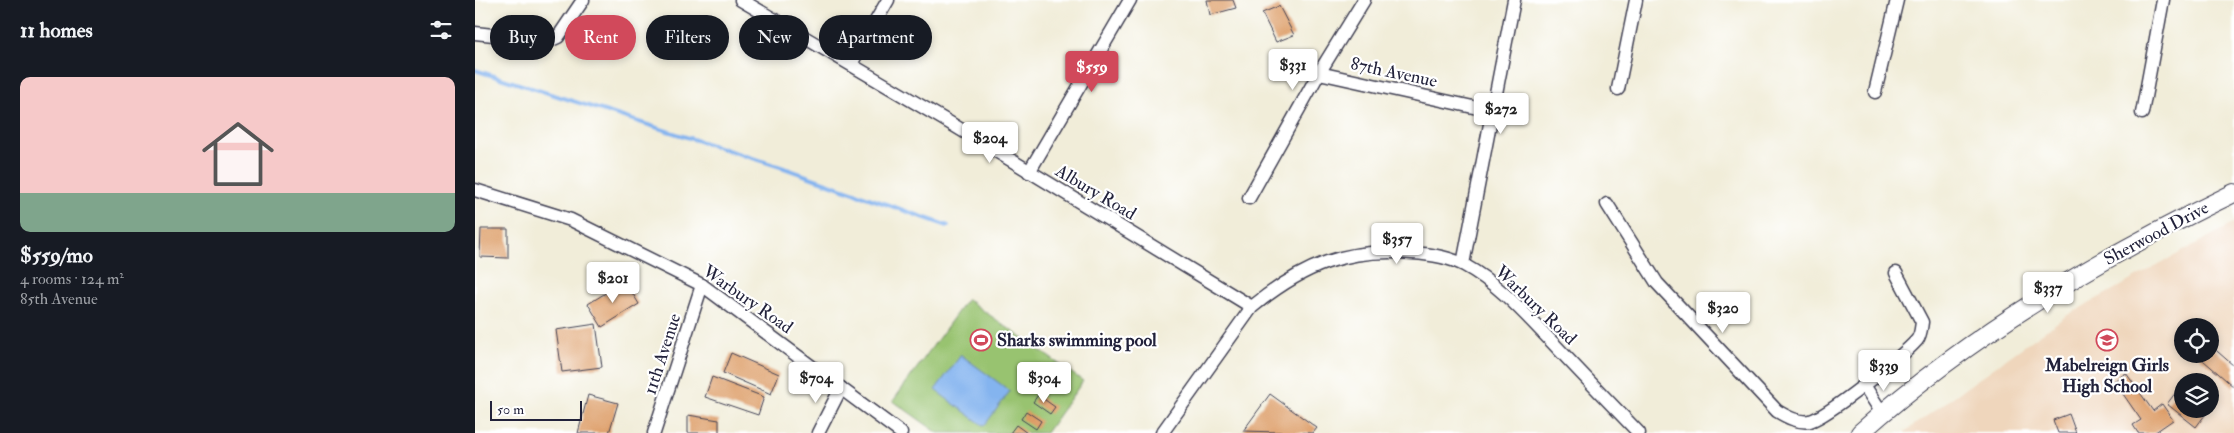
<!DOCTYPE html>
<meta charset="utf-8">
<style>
body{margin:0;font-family:"IM FELL Double Pica",serif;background:#242831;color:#f1f3f6;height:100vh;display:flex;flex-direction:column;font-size:19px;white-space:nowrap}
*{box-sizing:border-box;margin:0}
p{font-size:16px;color:#9ea1a6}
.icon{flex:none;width:28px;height:28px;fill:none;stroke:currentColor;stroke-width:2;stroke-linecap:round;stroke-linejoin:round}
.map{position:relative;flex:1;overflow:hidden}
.side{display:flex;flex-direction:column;background:#171b24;width:475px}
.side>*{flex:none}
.banner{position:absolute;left:15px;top:15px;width:475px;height:45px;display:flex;gap:10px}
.buttons{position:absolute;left:1699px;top:318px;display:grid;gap:10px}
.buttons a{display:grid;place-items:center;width:45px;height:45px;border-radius:50%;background:#171b24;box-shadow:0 2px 8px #0003;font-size:25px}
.scale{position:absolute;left:15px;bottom:12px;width:92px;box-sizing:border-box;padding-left:5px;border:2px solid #22223b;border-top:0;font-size:14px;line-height:18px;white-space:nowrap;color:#22223b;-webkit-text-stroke:4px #fff;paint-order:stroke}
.price{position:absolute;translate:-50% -42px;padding:0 11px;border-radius:5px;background:#fff;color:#222;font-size:16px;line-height:32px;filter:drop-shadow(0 1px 2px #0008)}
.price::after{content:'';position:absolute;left:50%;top:30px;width:15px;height:11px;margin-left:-8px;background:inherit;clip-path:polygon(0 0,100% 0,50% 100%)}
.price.selected{background:#d1495b;color:#fff}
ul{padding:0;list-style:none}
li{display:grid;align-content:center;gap:10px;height:265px;padding:0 20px}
li span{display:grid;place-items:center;height:155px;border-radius:10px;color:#555}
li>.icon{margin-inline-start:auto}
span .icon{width:90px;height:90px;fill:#fffc;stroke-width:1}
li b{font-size:21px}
h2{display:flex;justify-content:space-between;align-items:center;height:60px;padding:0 20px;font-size:21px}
.chip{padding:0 18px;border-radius:22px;background:#171b24;box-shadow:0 2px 8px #0003;font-size:18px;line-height:45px}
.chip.selected{background:#d1495b;color:#fff}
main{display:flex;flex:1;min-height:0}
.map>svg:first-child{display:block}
.built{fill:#efd6bc;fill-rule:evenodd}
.green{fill:#98c370;stroke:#5d7256}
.water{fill:#84b4ef;stroke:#536b95}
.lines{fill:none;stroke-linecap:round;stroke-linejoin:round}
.stream{stroke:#84b4ef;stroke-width:4}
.building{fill:#dc9a62}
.street-casing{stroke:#414053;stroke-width:15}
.secondary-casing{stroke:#414053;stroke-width:20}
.street{stroke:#fff;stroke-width:12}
.secondary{stroke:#fff;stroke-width:18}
.labels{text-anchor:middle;stroke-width:4.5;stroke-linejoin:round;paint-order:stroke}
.street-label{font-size:18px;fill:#22223b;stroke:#fff}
.poi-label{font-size:18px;font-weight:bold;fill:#22223b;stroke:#fff;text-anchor:start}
</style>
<main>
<section class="side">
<h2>11 homes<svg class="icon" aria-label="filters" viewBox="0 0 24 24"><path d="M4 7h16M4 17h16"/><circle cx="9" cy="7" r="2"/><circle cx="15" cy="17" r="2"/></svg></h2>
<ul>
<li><span style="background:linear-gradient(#f6c9c9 75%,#7fa58c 0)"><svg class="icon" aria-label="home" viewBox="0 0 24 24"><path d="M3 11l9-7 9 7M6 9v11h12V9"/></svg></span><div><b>$559/mo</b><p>4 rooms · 124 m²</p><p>85th Avenue</p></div></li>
</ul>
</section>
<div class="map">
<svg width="1759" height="433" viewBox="0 0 1759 433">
<rect width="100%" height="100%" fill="#fff"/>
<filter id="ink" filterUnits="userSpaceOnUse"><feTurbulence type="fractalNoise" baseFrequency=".02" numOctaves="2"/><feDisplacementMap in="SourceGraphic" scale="10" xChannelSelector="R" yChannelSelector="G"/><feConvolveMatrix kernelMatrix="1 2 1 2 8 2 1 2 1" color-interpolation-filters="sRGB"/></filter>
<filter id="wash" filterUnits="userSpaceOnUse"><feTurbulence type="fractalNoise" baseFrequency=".0096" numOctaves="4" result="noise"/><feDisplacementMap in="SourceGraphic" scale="20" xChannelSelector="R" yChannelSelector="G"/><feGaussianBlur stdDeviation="1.12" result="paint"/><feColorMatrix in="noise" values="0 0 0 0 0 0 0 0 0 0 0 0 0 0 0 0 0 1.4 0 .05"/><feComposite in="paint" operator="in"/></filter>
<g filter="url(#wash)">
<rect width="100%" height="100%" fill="#f1edd9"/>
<path class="built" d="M1759 223V433H1428L1591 316ZM1708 326H1735V354H1708ZM1708 381H1735V409H1708Z"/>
<path class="green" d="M492 299 608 381 571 433H463L418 401Z"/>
<path class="water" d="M486 355 535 391 509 426 460 390Z"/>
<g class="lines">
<path class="stream" d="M0 70 309 168 473 226"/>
</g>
<g id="blocks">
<g class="building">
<path d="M732 0H758L761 8 735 15Z"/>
<path d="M804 6 819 35 801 42 787 13Z"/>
<path d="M6 229H33V258L5 257Z"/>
<path d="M150 281 164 304 127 327 113 304Z"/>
<path d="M1709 322 1714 326H1708V342L1698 334Z"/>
<path d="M121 324 127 367 87 372 81 330Z"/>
<path d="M1735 345 1759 366V387L1721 354H1735Z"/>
<path d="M256 353 304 374 296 394 248 373Z"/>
<path d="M1651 373 1678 411 1687 404 1698 420 1679 433H1663L1658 425 1666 420 1639 381Z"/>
<path d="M237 377 289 397 283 415 230 397Z"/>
<path d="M1701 392 1708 397V409H1722L1730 415 1721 427 1692 404Z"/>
<path d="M795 394 842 428 838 433 768 431Z"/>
<path d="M113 395 143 403 134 433H103Z"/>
<path d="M563 395 580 407 575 414 558 402Z"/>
<path d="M551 411 566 421 561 429 546 419Z"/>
<path d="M1594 414 1601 433H1583L1578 420Z"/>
<path d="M213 415 244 420V433H213Z"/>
<path d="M541 425 552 433H535Z"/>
</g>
</g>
</g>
<g filter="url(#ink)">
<use href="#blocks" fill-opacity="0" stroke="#414053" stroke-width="1"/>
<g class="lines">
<g class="street-casing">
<g id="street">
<path d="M266 0 475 123 777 307"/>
<path d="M0 33 74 41 83 37 108 0"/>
<path d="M376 64 413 0"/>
<path d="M844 73 1016 111"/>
<path d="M1143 89 1161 0"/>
<path d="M1400 92 1422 0"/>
<path d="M1667 113 1688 0"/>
<path d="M554 172 655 0"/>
<path d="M0 190 96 220 227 285 426 433"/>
<path d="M774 198 844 73 889 0"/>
<path d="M1132 204 1182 283 1302 411C1312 417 1323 423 1335 421 1353 416 1428 356 1442 340 1446 335 1446 328 1447 322L1421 273"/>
<path d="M988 264 1039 0"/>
<path d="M1389 385 1407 413"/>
<path d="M179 433 227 285"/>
<path d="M343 433 366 388"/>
<path d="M687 433 777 307C827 266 872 247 937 253 954 254 974 257 989 265 1024 284 1050 314 1077 342 1106 373 1135 403 1164 433"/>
</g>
</g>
<g class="secondary-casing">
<path id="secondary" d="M1385 433C1495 334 1626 257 1759 193"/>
</g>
<use href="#street" class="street"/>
<use href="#secondary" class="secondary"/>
</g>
</g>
<defs>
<g id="stadium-ring" transform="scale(1.125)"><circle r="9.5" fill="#fff" stroke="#d1495b" stroke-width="1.5"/><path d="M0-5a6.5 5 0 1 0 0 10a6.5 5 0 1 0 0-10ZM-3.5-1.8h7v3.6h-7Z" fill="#d1495b"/></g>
<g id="school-ring" transform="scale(1.125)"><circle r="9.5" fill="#fff" stroke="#d1495b" stroke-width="1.5"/><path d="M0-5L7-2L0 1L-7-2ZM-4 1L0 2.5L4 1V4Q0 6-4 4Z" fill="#d1495b"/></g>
</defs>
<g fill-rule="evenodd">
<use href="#stadium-ring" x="506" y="340"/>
<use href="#school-ring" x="1632" y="340"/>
</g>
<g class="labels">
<g class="street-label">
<text transform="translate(919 72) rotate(12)" y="6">87th Avenue</text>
<text transform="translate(621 192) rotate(31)" y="6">Albury Road</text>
<text transform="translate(1681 233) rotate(-28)" y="6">Sherwood Drive</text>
<text transform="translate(273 299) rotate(35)" y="6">Warbury Road</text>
<text transform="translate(1061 305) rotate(44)" y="6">Warbury Road</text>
<text transform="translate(187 354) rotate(-72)" y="6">11th Avenue</text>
</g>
<g class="poi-label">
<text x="522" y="346">Sharks swimming pool</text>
<text x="1632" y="371" text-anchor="middle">Mabelreign Girls<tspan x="1632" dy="21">High School</tspan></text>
</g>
</g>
</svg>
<div class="buttons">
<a><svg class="icon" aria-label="locate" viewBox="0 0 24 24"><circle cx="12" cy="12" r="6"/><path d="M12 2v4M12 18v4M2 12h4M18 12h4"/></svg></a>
<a><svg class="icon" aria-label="layers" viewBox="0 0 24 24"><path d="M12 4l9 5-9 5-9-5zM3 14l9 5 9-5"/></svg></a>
</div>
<div class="scale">50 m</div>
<b class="price" style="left:818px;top:91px">$331</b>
<b class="price selected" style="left:617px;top:93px">$559</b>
<b class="price" style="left:1026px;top:135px">$272</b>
<b class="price" style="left:515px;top:164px">$204</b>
<b class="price" style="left:922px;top:265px">$357</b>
<b class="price" style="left:138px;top:304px">$201</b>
<b class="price" style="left:1573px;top:314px">$337</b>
<b class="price" style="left:1248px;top:334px">$320</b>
<b class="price" style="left:1409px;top:392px">$339</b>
<b class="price" style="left:341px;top:404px">$704</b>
<b class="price" style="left:569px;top:404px">$304</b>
<div class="banner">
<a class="chip">Buy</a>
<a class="chip selected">Rent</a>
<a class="chip">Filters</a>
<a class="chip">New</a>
<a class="chip">Apartment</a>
</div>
</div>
</main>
